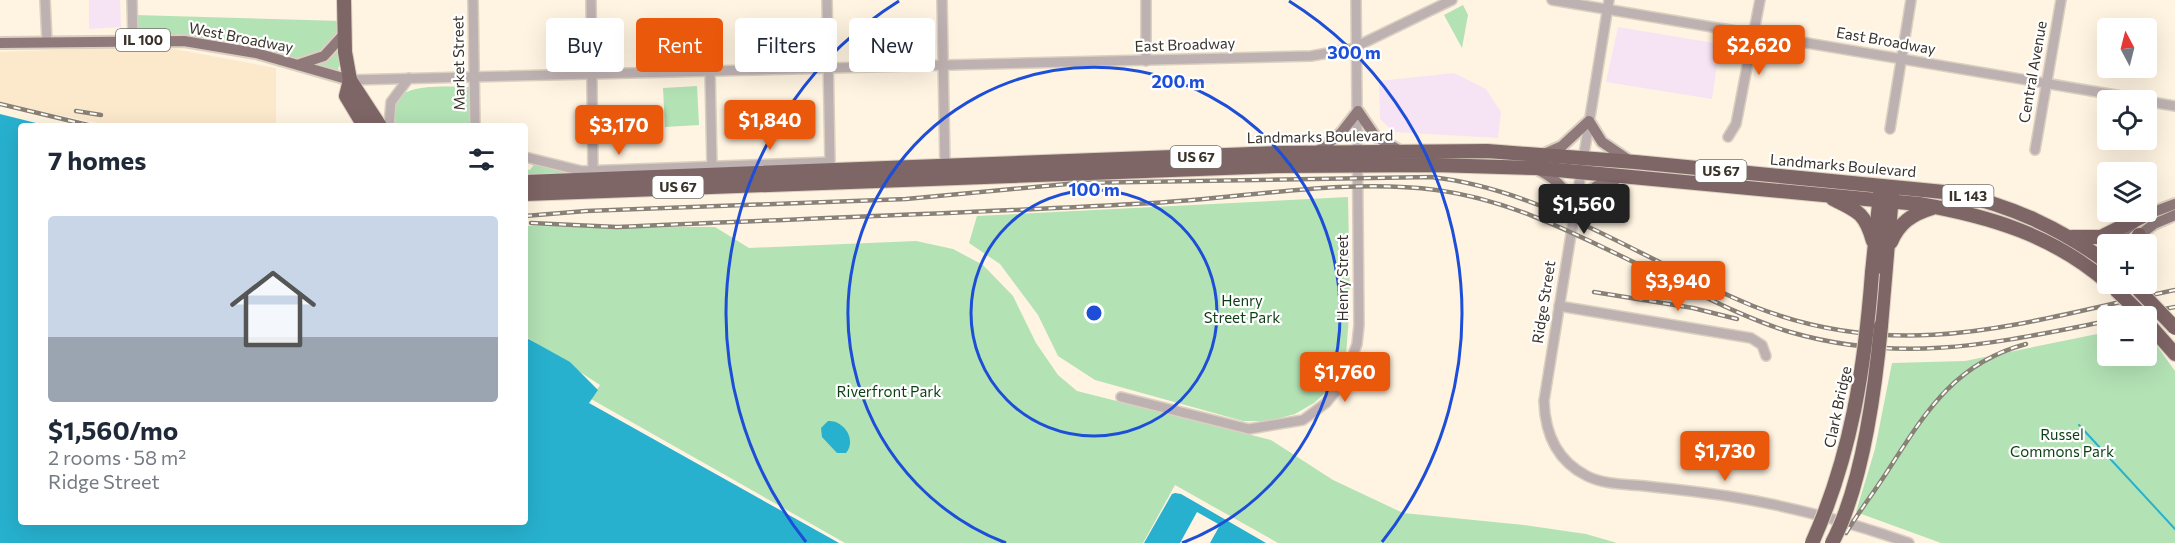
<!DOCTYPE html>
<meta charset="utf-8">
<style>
body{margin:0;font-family:Commissioner,sans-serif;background:#f2f2f3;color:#1f2937;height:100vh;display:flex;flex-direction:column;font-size:22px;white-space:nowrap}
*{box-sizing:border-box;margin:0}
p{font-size:20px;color:#747a83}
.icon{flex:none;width:33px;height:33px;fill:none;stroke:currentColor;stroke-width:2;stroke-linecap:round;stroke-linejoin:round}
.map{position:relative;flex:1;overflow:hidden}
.panel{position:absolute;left:18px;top:123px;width:510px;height:402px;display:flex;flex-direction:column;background:#fff;border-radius:6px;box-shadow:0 6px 24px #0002}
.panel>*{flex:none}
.banner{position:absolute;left:546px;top:18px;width:570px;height:54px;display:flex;gap:12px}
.needle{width:39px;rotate:353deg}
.buttons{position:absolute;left:2097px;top:18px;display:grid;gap:12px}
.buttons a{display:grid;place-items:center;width:60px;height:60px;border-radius:6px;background:#fff;box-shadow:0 6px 24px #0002;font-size:30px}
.price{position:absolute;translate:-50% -51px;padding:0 14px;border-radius:6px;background:#ea580c;color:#fff;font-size:20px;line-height:39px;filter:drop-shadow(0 2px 3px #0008)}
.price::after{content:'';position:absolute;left:50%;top:36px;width:18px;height:14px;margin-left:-9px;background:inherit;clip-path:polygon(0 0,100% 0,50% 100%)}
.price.current{background:#222;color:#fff}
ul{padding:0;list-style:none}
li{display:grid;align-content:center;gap:12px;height:318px;padding:0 30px}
li span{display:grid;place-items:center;height:186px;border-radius:6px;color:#555}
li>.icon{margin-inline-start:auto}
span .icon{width:108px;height:108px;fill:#fffc;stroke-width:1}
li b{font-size:26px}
h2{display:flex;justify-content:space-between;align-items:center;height:72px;padding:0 30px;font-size:26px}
.chip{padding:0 21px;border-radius:6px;background:#fff;box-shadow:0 6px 24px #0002;font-size:21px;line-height:54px}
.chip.current{background:#ea580c;color:#fff}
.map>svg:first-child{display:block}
.commercial{fill:#f6e4f5}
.built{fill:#fce9cc}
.green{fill:#b3e2b5}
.water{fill:#27b1cf}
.pier{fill:#fff3e1}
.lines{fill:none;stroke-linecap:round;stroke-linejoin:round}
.stream{stroke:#27b1cf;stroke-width:2}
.minor-casing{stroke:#dbd0c0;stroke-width:12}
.major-casing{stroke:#dbd0c0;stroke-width:14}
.highway-casing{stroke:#dbd0c0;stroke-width:16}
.minor{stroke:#beb1b2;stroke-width:9}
.major{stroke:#8f797a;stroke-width:10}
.highway{stroke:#7e6566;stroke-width:14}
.rail-casing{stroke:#898175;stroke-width:4.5}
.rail{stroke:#fff;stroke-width:2;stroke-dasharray:7;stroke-linecap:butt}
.highway-bridge-casing{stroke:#dbd0c0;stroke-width:16;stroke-linecap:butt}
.highway-bridge{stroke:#7e6566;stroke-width:14}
.ring{fill:none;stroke:#1d4ed8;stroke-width:3}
.labels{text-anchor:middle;stroke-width:4.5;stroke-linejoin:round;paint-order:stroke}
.shield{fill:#fff;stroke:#74706b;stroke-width:1.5}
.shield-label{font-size:14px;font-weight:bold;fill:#39332b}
.street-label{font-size:15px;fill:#39332b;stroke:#fff}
.park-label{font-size:15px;fill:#0b3e13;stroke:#fff}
.centre{fill:#1d4ed8;stroke:#fff;stroke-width:3}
.ring-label{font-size:18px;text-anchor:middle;font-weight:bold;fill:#1d4ed8;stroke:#fff;stroke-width:4.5;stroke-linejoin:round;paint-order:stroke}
</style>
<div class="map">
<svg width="2175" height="543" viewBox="0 0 2175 543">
<rect width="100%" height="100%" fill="#fff3e1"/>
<g class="commercial">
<path d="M89 0H120L121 27 89 29Z"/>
<path d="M1618 27 1720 44 1712 99 1606 82Z"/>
<path d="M1454 73 1486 89 1501 112 1498 138 1394 132 1380 119 1379 81Z"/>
</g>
<path class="built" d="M158 46 276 68V126H114L0 103V52Z"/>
<g class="green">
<path d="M1463 5 1468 15 1462 48 1444 15Z"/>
<path d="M135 15 342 21V55L337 73 136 36Z"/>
<path d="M697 86 699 125 665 127 663 88Z"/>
<path d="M469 87 470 126H396C377 80 443 87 469 87Z"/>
<path d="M535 163 578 174 525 176V169L530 170Z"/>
<path d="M1348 197 1350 302 1346 355 1340 372 1327 391 1314 403 1295 414 1269 421H1243L1095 380 1058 356 1038 315 1000 264 969 243 977 216Z"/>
<path d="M525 226 715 227 749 248 916 241 953 249 983 265 1013 296 1036 343 1058 375 1077 391 1271 440 1333 480 1403 513 1524 525 1586 534 1617 543H1278L1175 485 1143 543H845L591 399 600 385 525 336Z"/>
<path d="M2107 332 2108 356H2146L2147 332 2175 371V543H1941L1856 512 1875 449 1892 363 1965 361Z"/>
</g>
<g class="water">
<path d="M0 114 48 126H21V522H525V337L570 362 598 390 589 403 839 543H0Z"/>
<path d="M828 421C844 420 857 440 846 453H837L822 437 821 428Z"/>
<path d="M1175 493 1181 494 1266 543H1144L1172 494Z"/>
</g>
<path class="pier" d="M1197 512 1220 525 1210 543H1180Z"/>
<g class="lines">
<path class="stream" d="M2079 425 2175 529"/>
<g class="minor-casing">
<g id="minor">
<path d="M45 0 47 41"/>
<path d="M132 0 133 40"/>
<path d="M473 0 475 126"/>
<path d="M591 0 593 171"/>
<path d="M942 0 945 167"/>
<path d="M1552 0 2145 100"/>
<path d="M1609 0 1544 401C1545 434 1557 461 1587 476 1605 485 1626 484 1645 486 1673 489 1700 492 1727 496 1790 506 1850 522 1909 543"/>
<path d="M1146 61V0"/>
<path d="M710 71 712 167"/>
<path d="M350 80 1311 56 1351 49 1452 0"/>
<path d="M2146 101 2175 106"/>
<path d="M389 126 391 102 409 78"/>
<path d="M1890 129 1911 0"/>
<path d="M1728 137 1736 124 1760 0"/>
<path d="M2035 150 2061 0"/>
<path d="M525 157 582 171 830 162 827 0"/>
<path d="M1559 306 1751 338 1762 345 1766 356"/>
<path d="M1121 397 1249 429 1303 420 1326 403 1343 382 1357 344 1359 325 1356 0"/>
</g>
</g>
<g class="major-casing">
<g id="major">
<path d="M0 43 184 41 256 53 350 80"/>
<path d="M300 64 324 56 344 34"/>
<path d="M1317 152 1341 133 1358 111 1375 136 1402 152"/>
<path d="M1544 154 1562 146 1589 121 1602 142 1627 159"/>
<path d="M1539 170C1561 182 1566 190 1574 214"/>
<path d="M1574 214C1585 195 1594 182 1617 179"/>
<path d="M2109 244 2143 216 2175 204"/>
<path d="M2128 244 2154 224 2175 215"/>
</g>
</g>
<g class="highway-casing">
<g id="highway">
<path d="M344 0 345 52 350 80 346 96 364 126"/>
<path d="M350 80 380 126"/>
<path d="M525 182 1277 153 1487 151 1635 162 1954 193C2012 206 2060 228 2108 263"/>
<path d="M525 194 1277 166 1435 165 1536 168 1919 204C1989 216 2053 235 2108 283"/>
<path d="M1833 199C1858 211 1865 213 1873 241"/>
<path d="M2072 237H2101L2143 216"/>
<path d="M1891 242C1899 223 1912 214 1932 208"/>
<path d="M2135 244 2139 235"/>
<path d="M1872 273 1880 194"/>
<path d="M2146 321 2175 354"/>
<path d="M1881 326 1892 195"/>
</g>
</g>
<use href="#minor" class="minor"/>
<use href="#major" class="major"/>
<use href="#highway" class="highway"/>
<g class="rail-casing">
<g id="rail">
<path d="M0 104 92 126"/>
<path d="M76 111 101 115"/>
<path d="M246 126H248"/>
<path d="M525 216 586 211 906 199 1078 183 1431 177C1548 190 1646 263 1753 306 1903 366 2026 321 2175 290"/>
<path d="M531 223 617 227C796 219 975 213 1153 203 1245 198 1345 178 1436 190 1513 200 1581 237 1650 270 1696 292 1741 317 1790 332 1904 365 1995 343 2108 321"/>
<path d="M1594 292 1693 308 1737 319"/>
<path d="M2128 316 2175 307"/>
<path d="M1846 533C1858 513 1872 495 1885 475 1924 415 1952 364 2026 344"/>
</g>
</g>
<use href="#rail" class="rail"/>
<g class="highway-bridge-casing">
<g id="highway-bridge">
<path d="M2135 286 2175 328"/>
<path d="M2116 290 2143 316"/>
<path d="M1812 543C1851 456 1865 367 1872 273"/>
<path d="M1832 543C1862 486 1875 390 1881 326"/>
</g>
</g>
<use href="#highway-bridge" class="highway-bridge"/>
</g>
<g class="ring">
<circle cx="1094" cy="313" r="123"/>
<path d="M1006 543A246 246 0 1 1 1182 543"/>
<path d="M806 542A368 368 0 0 1 899 1M1289 1A368 368 0 0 1 1382 542"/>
</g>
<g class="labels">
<g class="shield">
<rect x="116" y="29" width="54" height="22" rx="4.5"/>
<rect x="1170.5" y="146" width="51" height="22" rx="4.5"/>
<rect x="1695.5" y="160" width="51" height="22" rx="4.5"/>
<rect x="652.5" y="176" width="51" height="22" rx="4.5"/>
<rect x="1942.5" y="185" width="51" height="22" rx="4.5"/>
</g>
<g class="shield-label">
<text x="143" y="45">IL 100</text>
<text x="1196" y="162">US 67</text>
<text x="1721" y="176">US 67</text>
<text x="678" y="192">US 67</text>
<text x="1968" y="201">IL 143</text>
</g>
<g class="street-label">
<text transform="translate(241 38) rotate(11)" y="5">West Broadway</text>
<text transform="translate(1886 41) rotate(10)" y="5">East Broadway</text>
<text transform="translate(1185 45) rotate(-2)" y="5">East Broadway</text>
<text transform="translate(459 63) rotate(-91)" y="5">Market Street</text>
<text transform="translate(2033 72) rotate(-80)" y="5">Central Avenue</text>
<text transform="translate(1320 137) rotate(-1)" y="5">Landmarks Boulevard</text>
<text transform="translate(1843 166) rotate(5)" y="5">Landmarks Boulevard</text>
<text transform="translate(1343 278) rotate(-90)" y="5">Henry Street</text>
<text transform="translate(1544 302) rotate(-81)" y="5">Ridge Street</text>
<text transform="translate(1838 407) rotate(-78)" y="5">Clark Bridge</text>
</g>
<g class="park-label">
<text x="1242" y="306">Henry<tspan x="1242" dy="17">Street Park</tspan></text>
<text x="889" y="397">Riverfront Park</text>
<text x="2062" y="440">Russel<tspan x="2062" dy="17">Commons Park</tspan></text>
</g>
</g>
<circle cx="1094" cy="313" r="9" class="centre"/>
<g class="ring-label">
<text x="1354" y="59">300 m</text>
<text x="1178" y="88">200 m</text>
<text x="1094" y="196">100 m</text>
</g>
</svg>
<div class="buttons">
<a><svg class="needle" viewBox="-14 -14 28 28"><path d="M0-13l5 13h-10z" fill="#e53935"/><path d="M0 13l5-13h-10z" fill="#747a83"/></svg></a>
<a><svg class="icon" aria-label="locate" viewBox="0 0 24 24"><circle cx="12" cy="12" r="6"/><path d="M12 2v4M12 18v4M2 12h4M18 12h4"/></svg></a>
<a><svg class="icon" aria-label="layers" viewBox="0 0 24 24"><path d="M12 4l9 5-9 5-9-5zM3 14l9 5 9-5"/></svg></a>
<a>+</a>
<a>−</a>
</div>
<b class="price" style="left:1759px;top:76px">$2,620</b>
<b class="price" style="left:770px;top:151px">$1,840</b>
<b class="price" style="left:619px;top:156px">$3,170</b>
<b class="price current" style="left:1584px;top:235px">$1,560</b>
<b class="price" style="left:1678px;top:312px">$3,940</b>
<b class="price" style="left:1345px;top:403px">$1,760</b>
<b class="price" style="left:1725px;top:482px">$1,730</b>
<div class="banner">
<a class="chip">Buy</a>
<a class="chip current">Rent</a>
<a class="chip">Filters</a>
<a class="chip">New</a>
</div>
<section class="panel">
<h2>7 homes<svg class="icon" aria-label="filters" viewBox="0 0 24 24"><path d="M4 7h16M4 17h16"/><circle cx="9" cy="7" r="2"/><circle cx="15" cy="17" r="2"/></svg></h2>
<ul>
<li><span style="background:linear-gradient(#c9d6e8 65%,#9aa5b1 0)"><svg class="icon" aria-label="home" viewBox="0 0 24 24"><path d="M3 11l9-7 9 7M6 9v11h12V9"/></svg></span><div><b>$1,560/mo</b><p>2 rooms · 58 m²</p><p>Ridge Street</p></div></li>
</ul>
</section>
</div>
